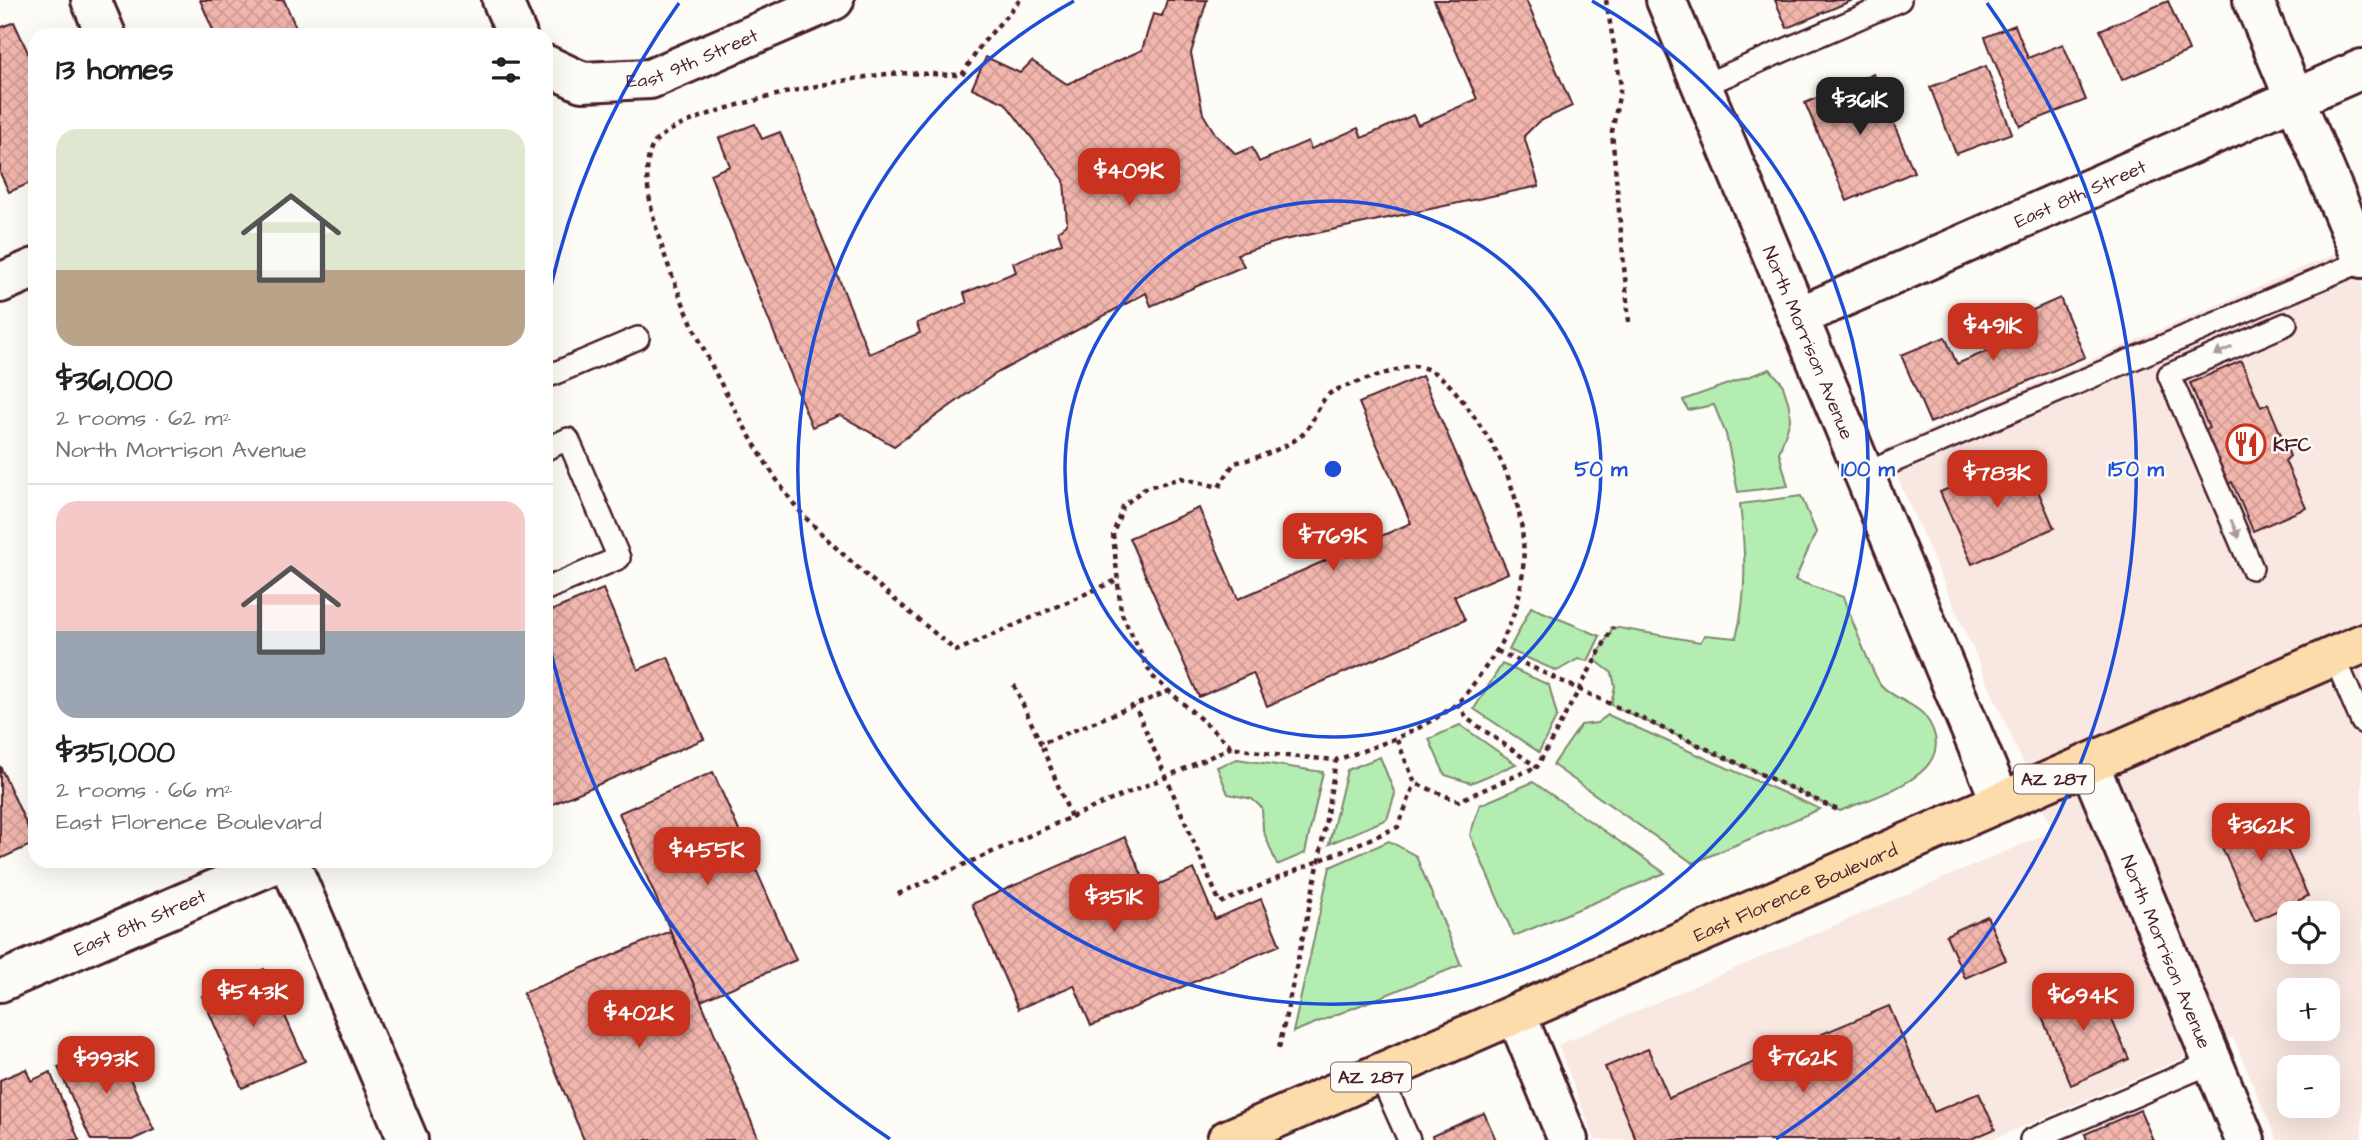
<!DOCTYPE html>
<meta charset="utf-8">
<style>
body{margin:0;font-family:"Architects Daughter",sans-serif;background:#f6f6f6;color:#202124;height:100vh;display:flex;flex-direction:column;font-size:26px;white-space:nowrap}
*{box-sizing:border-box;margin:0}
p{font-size:23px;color:#757577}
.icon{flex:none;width:38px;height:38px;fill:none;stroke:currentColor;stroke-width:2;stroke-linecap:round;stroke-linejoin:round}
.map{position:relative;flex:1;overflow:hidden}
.sheet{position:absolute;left:28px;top:28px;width:525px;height:840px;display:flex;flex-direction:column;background:#fff;border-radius:21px;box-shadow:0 7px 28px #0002}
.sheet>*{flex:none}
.buttons{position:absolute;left:2277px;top:901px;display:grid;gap:14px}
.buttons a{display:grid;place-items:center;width:63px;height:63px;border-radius:14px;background:#fff;box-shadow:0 7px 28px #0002;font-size:35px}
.price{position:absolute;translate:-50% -60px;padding:0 16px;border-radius:14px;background:#c8321e;color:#fff;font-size:23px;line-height:46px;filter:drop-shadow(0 2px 4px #0008)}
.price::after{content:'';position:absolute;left:50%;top:42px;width:21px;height:16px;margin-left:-10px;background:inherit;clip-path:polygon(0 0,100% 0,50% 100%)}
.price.selected{background:#222;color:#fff}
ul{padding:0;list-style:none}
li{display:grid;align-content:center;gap:14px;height:371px;padding:0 28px}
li+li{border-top:2px solid #e0e0e0}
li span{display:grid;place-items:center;height:217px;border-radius:21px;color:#555}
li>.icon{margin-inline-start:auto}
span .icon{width:126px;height:126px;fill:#fffc;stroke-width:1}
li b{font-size:30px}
h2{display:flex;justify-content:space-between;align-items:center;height:84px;padding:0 28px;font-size:30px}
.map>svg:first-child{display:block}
.built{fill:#f9e7e1;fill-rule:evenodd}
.green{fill:#b4edb1;stroke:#7f866e;stroke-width:2}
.building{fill:url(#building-cross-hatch);stroke:#4a1f2b;stroke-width:2}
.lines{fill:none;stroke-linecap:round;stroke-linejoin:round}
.service-casing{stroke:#4a1f2b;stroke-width:26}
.minor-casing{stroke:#4a1f2b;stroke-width:44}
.primary-casing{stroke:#4a1f2b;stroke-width:44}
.path{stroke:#4a1f2b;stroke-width:4.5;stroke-dasharray:5 5;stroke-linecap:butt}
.service{stroke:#fdfcf7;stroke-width:21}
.minor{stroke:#fdfcf7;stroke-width:38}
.primary{stroke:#fddcac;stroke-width:38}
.oneway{fill:#ac999b}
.ring{fill:none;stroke:#1d4ed8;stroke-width:3.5}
.labels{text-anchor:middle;stroke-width:5;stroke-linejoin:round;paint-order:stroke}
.shield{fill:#fdfcf7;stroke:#806168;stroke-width:2}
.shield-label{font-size:18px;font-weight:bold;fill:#4a1f2b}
.street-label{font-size:19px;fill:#4a1f2b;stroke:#fdfcf7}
.poi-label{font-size:19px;font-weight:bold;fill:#4a1f2b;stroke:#fdfcf7;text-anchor:start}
.centre{fill:#1d4ed8;stroke:#fdfcf7;stroke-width:3.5}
.ring-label{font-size:21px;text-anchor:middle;font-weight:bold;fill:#1d4ed8;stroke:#fdfcf7;stroke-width:5;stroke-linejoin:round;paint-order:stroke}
</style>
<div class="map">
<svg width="2362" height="1140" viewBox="0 0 2362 1140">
<defs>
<pattern id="building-cross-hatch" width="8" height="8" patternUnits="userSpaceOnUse" patternTransform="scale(1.75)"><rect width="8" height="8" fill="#f1b6ad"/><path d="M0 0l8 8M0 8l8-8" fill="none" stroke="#d09c95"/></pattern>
</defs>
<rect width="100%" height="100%" fill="#fdfcf7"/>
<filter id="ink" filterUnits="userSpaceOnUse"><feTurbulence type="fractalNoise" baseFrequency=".0143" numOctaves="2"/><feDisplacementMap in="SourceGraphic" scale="14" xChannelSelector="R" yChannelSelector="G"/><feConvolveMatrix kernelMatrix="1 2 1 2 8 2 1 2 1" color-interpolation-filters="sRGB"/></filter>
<g filter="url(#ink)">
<path class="built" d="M2362 242V1140H2277L2233 1037 1991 1140H1595L1558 1045 2053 831 1885 449ZM2289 914H2328V952H2289ZM2289 990H2328V1029H2289ZM2289 1068H2328V1106H2289Z"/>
<g class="green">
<path d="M1770 369 1782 383 1789 405 1790 420 1779 453 1788 486 1738 492 1726 434 1714 405 1688 410 1683 400Z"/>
<path d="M1801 496 1816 532 1795 580 1843 597C1851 616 1871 673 1881 685 1893 699 1915 703 1925 716 1967 773 1877 795 1840 811L1611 705 1615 686 1612 673 1595 660 1613 627 1700 642 1705 635 1736 638C1748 594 1745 549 1740 504Z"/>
<path d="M1531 607 1600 636 1588 661 1578 659 1557 671 1509 650Z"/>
<path d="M1502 664 1549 685 1557 716 1539 752 1474 709Z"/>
<path d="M1608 715 1820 809 1693 863 1553 765 1581 725 1597 723Z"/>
<path d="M1460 725 1516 764 1471 783 1445 775 1429 739Z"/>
<path d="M1380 757 1395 794 1387 819 1329 844 1347 770Z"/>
<path d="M1237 759 1323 772 1305 853 1277 865 1263 830 1262 808 1252 799 1228 794 1217 767Z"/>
<path d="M1533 782 1665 873 1514 936 1470 835 1480 805Z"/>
<path d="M1389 841 1416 856 1461 965 1293 1032 1330 867Z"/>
</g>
<g class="building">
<path d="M200 0H284L299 35H215Z"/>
<path d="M1167 0H1207L1191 53 1203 114 1216 135 1236 154 1252 147 1259 162 1308 141 1311 149 1358 128 1362 138 1413 115 1418 125 1477 99 1434 0H1526L1572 106 1538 122 1524 136 1539 186 1284 240 1237 254 1244 266 1151 306 1146 293 995 374 894 446 840 415 812 427 710 174 730 166 719 138 755 124 762 139 780 132 869 354 920 333 917 323 967 303 964 293 1016 272 1013 263 1062 243 1058 231 1067 224 1064 180 1005 103 972 88 986 57 1020 73 1032 61 1067 84 1142 50 1153 14 1162 16Z"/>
<path d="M1775 0H1853L1787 28Z"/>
<path d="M2168 1 2189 51 2122 80 2100 30Z"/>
<path d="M14 22 35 68V181L9 192 0 173V28Z"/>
<path d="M2015 25 2028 58 2063 44 2086 100 2020 126 1985 37Z"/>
<path d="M1986 66 2012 133 1956 154 1930 87Z"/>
<path d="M1873 74 1914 172 1847 201 1805 103Z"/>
<path d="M2060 298 2085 357 1930 423 1901 355 1945 337 1957 364 2027 334 2019 316Z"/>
<path d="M2241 361 2261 407 2268 404 2290 456 2285 461 2306 508 2253 531 2232 482 2226 485 2202 432 2209 428 2190 383Z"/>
<path d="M1422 376 1508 573 1454 596 1465 620 1267 706 1253 673 1199 697 1129 538 1199 508 1238 599 1411 523 1359 403Z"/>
<path d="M2023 456 2054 528 1972 564 1940 492Z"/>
<path d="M603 589 638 670 668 657 704 739 546 807V613Z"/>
<path d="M0 766 35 843 0 859Z"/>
<path d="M713 772 796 960 701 1001 619 813Z"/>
<path d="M2267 806 2308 896 2255 921 2214 830Z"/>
<path d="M1125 837 1148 889 1194 869 1215 919 1261 899 1280 945 1091 1026 1074 985 1018 1009 972 904Z"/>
<path d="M1987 916 2006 960 1965 978 1946 935Z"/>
<path d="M670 931 701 1001 759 1140H584L523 993Z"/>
<path d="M264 969 305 1061 242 1088 202 996Z"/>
<path d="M2095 981 2129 1059 2071 1085 2037 1006Z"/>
<path d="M1889 1006 1934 1112 1979 1093 1995 1129 1969 1140H1899L1898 1137 1892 1140H1636L1605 1067 1648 1049 1669 1098Z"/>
<path d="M113 1042 154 1130 132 1140H91L58 1067Z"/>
<path d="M26 1069 31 1081 50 1072 79 1140H0V1080Z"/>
<path d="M2140 1110 2153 1140H2087L2085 1134Z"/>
<path d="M1484 1113 1496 1140H1433L1432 1136Z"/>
</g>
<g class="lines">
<g class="service-casing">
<g id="service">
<path d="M1702 86 1900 0"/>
<path d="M546 377 638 338"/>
<path d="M546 449 568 439 619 558 546 589"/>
<path d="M1864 474 2362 261"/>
<path d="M2252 568 2169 375 2286 324"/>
<path d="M2334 656 2362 722"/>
<path d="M1379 1073 1409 1140"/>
<path d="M2031 1140 2213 1062"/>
</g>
</g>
<g class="minor-casing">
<g id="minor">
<path d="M91 0 106 35"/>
<path d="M502 0 517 35"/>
<path id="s1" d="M1666 0 2001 802"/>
<path d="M2253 0 2362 258"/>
<path id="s2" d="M546 65 582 82 650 79 834 0"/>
<path d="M0 283 35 268"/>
<path id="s3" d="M1798 317 2362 69"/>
<path id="s4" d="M2089 764 2245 1140"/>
<path d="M289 861 408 1140"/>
<path id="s5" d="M0 982 281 861"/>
<path d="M1516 1014 1568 1140"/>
</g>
</g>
<g class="primary-casing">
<g id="primary">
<path id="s6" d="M1227 1140 2362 644"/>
</g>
</g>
<g class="path">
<path d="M1020 0 981 45 962 75C938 75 912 72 888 74 847 78 671 112 653 145 617 208 757 467 805 517 851 565 905 608 956 651L1117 580"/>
<path d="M1606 0 1621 86 1612 132 1629 322"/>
<path d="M1497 651 1840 811"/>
<path d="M1014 685 1041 744 1169 691"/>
<path d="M1457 704 1469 720 1537 767 1613 627"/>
<path d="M1397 740 1415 783 1458 801 1536 767"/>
<path d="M1232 747 1166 777 1220 903 1398 827 1415 783"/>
<path d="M1071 817 1166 777 1135 706"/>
<path d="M898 894 1071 817 1041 744"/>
<path d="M1279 1048 1319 861 1336 760 1276 755 1232 747 1152 676 1121 612 1113 534 1123 506 1145 488 1181 478 1219 487 1234 463C1257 458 1279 451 1298 438 1314 428 1317 401 1332 392 1340 387 1405 366 1413 366 1441 367 1460 397 1475 418 1531 495 1544 588 1485 668 1476 679 1467 696 1455 705 1420 732 1377 746 1336 760"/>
</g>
<use href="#service" class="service"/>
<use href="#minor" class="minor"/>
<use href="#primary" class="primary"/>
</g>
<defs><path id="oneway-solid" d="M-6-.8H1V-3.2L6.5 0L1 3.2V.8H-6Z" transform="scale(1.75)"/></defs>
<g class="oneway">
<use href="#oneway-solid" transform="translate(2223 351) rotate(156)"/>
<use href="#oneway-solid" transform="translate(2235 529) rotate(67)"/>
</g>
</g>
<g class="ring">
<circle cx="1333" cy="469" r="268"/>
<path d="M1592 1A535 535 0 1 1 1074 1"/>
<path d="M890 1139A803 803 0 0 1 546 629M546 309A803 803 0 0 1 679 3M1987 3A803 803 0 0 1 1776 1139"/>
</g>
<defs>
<g id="restaurant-ring" transform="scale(2.0125)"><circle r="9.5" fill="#fdfcf7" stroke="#c8321e" stroke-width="1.5"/><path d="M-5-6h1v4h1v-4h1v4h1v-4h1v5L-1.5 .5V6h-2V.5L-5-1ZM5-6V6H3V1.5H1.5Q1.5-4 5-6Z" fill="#c8321e"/></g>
</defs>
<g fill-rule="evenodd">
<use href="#restaurant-ring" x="2246" y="444"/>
</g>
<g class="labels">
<g class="shield">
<rect x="2014" y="764.5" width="80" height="29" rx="5"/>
<rect x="1331" y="1062.5" width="80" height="29" rx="5"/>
</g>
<g class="shield-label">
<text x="2054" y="785">AZ 287</text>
<text x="1371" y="1083">AZ 287</text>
</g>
<g class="street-label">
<text dy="7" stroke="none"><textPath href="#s2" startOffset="154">East 9th Street</textPath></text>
<text dy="7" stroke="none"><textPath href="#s3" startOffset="308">East 8th Street</textPath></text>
<text dy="7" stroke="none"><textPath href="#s1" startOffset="371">North Morrison Avenue</textPath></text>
<text dy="7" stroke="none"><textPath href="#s6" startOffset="620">East Florence Boulevard</textPath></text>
<text dy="7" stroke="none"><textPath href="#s5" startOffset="152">East 8th Street</textPath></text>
<text dy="7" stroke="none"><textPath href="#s4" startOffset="203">North Morrison Avenue</textPath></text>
</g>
<g class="poi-label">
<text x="2273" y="451">KFC</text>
</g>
</g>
<circle cx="1333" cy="469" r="10" class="centre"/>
<g class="ring-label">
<text x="1601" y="476">50 m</text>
<text x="1868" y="476">100 m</text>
<text x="2136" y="476">150 m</text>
</g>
</svg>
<div class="buttons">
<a><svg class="icon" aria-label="locate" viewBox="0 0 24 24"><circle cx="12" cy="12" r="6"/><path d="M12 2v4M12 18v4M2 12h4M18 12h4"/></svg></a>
<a>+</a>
<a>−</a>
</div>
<b class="price selected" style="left:1860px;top:137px">$361K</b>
<b class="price" style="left:1129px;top:208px">$409K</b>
<b class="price" style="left:1993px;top:363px">$491K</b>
<b class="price" style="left:1997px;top:510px">$783K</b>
<b class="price" style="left:1333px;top:573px">$769K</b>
<b class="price" style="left:2261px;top:863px">$362K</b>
<b class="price" style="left:707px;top:887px">$455K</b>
<b class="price" style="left:1114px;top:934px">$351K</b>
<b class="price" style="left:253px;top:1029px">$543K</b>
<b class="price" style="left:2083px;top:1033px">$694K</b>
<b class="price" style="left:639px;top:1050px">$402K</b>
<b class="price" style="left:1803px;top:1095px">$762K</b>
<b class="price" style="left:106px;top:1096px">$993K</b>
<section class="sheet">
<h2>13 homes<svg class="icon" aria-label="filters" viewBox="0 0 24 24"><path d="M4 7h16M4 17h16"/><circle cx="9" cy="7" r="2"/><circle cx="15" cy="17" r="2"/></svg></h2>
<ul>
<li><span style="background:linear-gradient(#dfe7d0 65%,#b9a48a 0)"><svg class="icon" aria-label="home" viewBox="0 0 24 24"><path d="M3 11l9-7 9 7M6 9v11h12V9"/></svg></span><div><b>$361,000</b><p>2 rooms · 62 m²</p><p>North Morrison Avenue</p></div></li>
<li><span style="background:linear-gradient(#f6c9c9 60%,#9aa5b1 0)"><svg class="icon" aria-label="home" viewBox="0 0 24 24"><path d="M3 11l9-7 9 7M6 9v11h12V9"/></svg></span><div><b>$351,000</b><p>2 rooms · 66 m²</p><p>East Florence Boulevard</p></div></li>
</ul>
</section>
</div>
